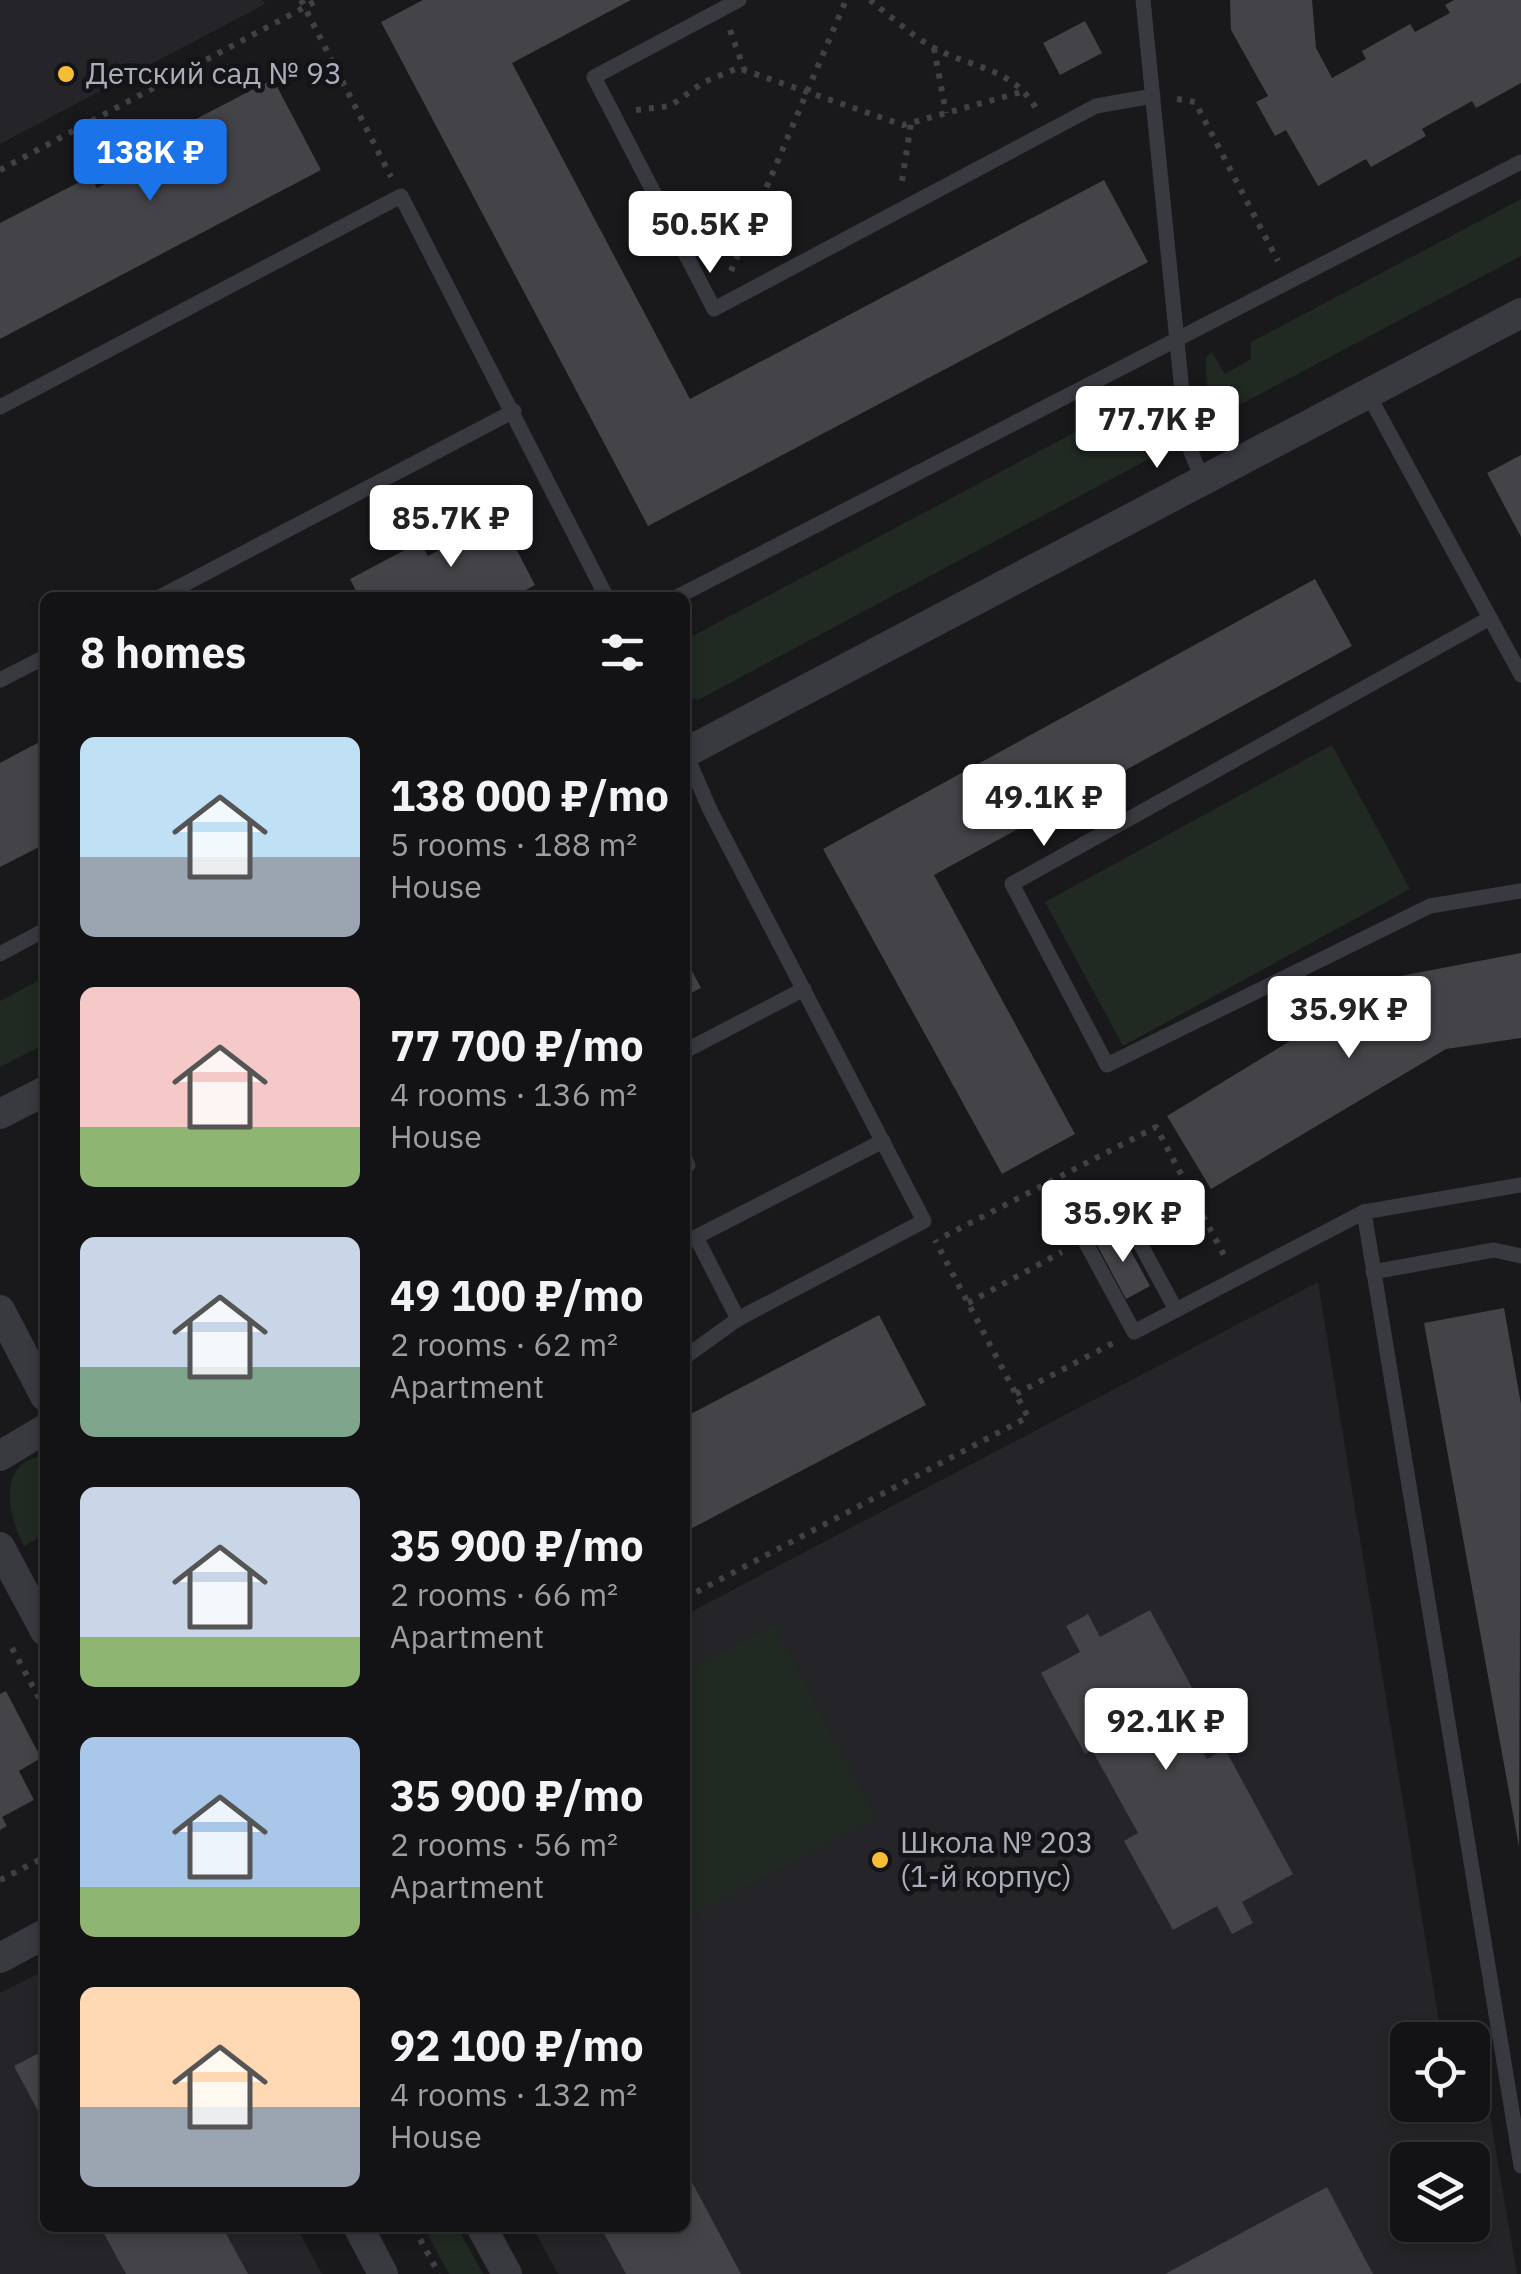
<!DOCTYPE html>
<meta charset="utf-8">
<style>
body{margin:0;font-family:"IBM Plex Sans",sans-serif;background:#202022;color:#f1f3f6;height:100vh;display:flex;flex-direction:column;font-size:38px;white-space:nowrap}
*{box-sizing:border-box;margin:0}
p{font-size:32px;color:#9d9ea0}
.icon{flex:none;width:55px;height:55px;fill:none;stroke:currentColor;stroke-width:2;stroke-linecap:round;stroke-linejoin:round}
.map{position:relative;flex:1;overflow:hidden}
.details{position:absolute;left:40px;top:592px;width:650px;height:1640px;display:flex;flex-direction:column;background:#131214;border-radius:15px;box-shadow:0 5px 15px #0003,0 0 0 2px #323234}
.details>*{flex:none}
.controls{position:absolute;left:1390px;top:2022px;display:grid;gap:20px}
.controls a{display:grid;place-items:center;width:100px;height:100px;border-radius:15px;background:#131214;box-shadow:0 5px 15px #0003,0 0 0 2px #323234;font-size:50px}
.price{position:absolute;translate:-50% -85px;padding:0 22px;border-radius:10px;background:#fff;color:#222;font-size:32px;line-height:65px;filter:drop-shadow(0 2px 5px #0008)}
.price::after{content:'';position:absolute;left:50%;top:60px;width:30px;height:22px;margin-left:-15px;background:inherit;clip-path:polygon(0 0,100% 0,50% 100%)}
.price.current{background:#1a73e8;color:#fff}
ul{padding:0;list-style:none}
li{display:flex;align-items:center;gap:30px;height:250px;padding:0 40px}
li span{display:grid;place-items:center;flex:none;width:280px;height:200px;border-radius:15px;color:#555}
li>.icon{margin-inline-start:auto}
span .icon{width:120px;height:120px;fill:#fffc;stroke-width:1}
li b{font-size:42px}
h2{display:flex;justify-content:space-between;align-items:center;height:120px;padding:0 40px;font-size:42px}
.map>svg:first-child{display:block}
.built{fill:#252428;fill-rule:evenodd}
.green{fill:#202922}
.building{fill:#434348}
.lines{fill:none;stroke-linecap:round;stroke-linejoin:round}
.path{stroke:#3f4147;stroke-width:6;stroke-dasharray:5 8;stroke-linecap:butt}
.service{stroke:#393a40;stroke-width:15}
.minor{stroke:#393a40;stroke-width:30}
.poi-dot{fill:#f6bd35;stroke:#141316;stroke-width:4}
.labels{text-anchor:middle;stroke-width:9;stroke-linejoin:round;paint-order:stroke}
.poi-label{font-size:30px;fill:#abafbb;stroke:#141316;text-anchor:start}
</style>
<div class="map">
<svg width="1521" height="2274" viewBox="0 0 1521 2274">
<rect width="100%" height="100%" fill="#19181b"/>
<g class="built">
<path d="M0 0H262L265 4 0 144Z"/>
<path d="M1318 1282 1442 2040H1408V2105H1453L1454 2110 1488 2104 1517 2274H558L533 2228H685V1615ZM1408 2160H1472V2225H1408Z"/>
<path d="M45 1970V2228H297L322 2274H0V1993Z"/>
</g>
<g class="green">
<path d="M1521 199V256L1207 422 1206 357 1212 352 1225 374 1251 359V342Z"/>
<path d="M1156 389 1160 446 1151 458 698 700 692 698 685 685V640Z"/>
<path d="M1332 745 1410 889 1123 1046 1045 902Z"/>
<path d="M45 977V1044L0 1067V1001Z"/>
<path d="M45 1456V1534L24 1546C4 1508 0 1460 45 1456Z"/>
<path d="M774 1625 876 1818 685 1919V1672Z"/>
<path d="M424 2228H458L483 2274H449Z"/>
</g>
<g class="building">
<path d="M423 0H631L512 63 690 399 1104 180 1148 262 648 526 381 22Z"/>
<path d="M1230 0H1312L1316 48 1332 78 1366 59 1362 51 1410 24 1415 32 1450 13 1445 5 1454 0H1521V83L1476 108 1472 101 1422 129 1426 136 1371 167 1366 159 1318 186 1286 130 1275 136 1256 102 1268 96 1231 30Z"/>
<path d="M1085 21 1102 53 1060 75 1043 43Z"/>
<path d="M273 79 321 170 0 339V223L91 176 97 188 132 170 125 156Z"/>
<path d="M1521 455V537L1487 473Z"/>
<path d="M500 518 535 585 511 598H344L356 591 350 579 420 542 428 556Z"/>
<path d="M1315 579 1352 646 934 875 1075 1134 1002 1174 823 849Z"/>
<path d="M45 739V844L0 867V763Z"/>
<path d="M1521 953V1038L1446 1049 1211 1189 1167 1116 1395 977Z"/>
<path d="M685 958 701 988 685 996Z"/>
<path d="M1120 1231 1150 1286 1126 1299 1096 1243Z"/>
<path d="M1504 1308 1521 1404 1519 1847 1424 1323Z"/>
<path d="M879 1315 926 1405 685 1532V1417Z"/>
<path d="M1150 1610 1216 1732 1198 1742 1207 1759 1225 1749 1293 1874 1242 1902 1253 1923 1232 1934 1217 1906 1173 1930 1124 1841 1138 1833 1092 1750 1085 1754 1041 1673 1080 1652 1066 1626 1088 1614 1100 1637Z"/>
<path d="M6 1691 41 1758 19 1771 34 1800 2 1817 7 1826 0 1830V1694Z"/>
<path d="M45 2050V2124L14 2066Z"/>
<path d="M685 2169 741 2274H626L601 2228H685Z"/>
<path d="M1327 2187 1373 2274H1165Z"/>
<path d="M101 2228H223L248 2274H126Z"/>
</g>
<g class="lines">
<g class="path">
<path d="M301 0 391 177"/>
<path d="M870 0C890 16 911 35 934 48 974 69 1015 68 1038 112"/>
<path d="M730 30 744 69"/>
<path d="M934 48 946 113"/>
<path d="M1177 99 1195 102 1278 261"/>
<path d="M636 110 670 106 704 82 738 68 903 125 1025 91"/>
<path d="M0 170 318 0"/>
<path d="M902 181 911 123"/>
<path d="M731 271 846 0"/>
<path d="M945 1236 1156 1127 1226 1259"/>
<path d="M968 1303 1062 1252"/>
<path d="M1016 1394 1115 1342"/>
<path d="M685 1598 1028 1417 935 1240"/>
<path d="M12 1648 45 1709"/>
<path d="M0 1880 45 1857"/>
<path d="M414 2228 439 2274"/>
</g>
<g class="service">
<path d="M739 0 594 77 714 309 1096 106 1153 96"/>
<path d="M1143 0 1187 442 1203 481"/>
<path d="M1368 394 1521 675"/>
<path d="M0 407 401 196 607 598"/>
<path d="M158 598 514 411"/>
<path d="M675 598 1521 162"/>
<path d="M1490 618 1012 884 1107 1065 1430 906 1521 891"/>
<path d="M0 680 45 657"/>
<path d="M685 752 710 810 924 1221 738 1319 685 1357"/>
<path d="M0 954 45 930"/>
<path d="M685 1051 804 989"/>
<path d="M685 1159 688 1165"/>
<path d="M1364 1212 1521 2166"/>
<path d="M1373 1272 1494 1250 1521 1256"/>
<path d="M1176 1310 1115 1197 1073 1219 1134 1332 1364 1212 1521 1185"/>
<path d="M738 1319 696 1237 883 1141"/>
</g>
<g class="minor">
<path d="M685 753 1521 313"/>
<path d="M0 1114 45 1091"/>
<path d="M0 1310 45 1396"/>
<path d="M0 1456 45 1429"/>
<path d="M0 1547 45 1631"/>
<path d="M0 1958 45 1934"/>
<path d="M359 2228 383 2274"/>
<path d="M482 2228 507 2274"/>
</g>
</g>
<g class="poi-dot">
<circle cx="66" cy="74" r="10"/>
<circle cx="880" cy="1860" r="10"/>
</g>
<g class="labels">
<g class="poi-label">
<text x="86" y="84">Детский сад № 93</text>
<text x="900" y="1853">Школа № 203<tspan x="900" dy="34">(1-й корпус)</tspan></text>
</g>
</g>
</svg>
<div class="controls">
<a><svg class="icon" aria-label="locate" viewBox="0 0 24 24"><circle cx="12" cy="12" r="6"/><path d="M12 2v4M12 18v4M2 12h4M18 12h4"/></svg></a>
<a><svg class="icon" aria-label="layers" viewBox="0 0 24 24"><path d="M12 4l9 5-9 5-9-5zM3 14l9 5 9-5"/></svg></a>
</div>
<b class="price current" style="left:150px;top:204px">138K ₽</b>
<b class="price" style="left:710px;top:276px">50.5K ₽</b>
<b class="price" style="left:1157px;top:471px">77.7K ₽</b>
<b class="price" style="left:451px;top:570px">85.7K ₽</b>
<b class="price" style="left:1044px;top:849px">49.1K ₽</b>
<b class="price" style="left:1349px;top:1061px">35.9K ₽</b>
<b class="price" style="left:1123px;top:1265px">35.9K ₽</b>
<b class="price" style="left:1166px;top:1773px">92.1K ₽</b>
<section class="details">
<h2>8 homes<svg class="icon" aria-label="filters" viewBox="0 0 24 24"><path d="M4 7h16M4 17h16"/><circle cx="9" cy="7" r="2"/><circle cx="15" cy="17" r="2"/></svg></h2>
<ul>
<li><span style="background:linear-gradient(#bfe0f5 60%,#9aa5b1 0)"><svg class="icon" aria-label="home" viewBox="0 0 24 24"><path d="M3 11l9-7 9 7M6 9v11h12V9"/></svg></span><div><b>138 000 ₽/mo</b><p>5 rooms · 188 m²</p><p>House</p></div></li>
<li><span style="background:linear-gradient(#f6c9c9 70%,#8fb573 0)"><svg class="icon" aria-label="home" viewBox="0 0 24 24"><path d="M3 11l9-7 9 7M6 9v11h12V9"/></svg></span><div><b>77 700 ₽/mo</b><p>4 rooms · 136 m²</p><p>House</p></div></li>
<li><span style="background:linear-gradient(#c9d6e8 65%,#7fa58c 0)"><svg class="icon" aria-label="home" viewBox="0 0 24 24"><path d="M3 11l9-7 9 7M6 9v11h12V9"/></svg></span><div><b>49 100 ₽/mo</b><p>2 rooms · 62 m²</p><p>Apartment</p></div></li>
<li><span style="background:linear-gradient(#c9d6e8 75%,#8fb573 0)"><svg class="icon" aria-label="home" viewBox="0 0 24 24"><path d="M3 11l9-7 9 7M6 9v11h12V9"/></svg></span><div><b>35 900 ₽/mo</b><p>2 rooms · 66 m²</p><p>Apartment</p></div></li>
<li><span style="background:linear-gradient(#a9c7e8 75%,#8fb573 0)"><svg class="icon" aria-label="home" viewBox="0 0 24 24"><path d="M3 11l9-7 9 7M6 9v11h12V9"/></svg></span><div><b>35 900 ₽/mo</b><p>2 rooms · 56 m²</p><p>Apartment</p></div></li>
<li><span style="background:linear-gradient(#ffd9b3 60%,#9aa5b1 0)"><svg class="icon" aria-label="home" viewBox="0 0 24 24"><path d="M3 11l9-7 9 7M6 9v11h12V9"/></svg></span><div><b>92 100 ₽/mo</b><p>4 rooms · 132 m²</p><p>House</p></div></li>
</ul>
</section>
</div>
